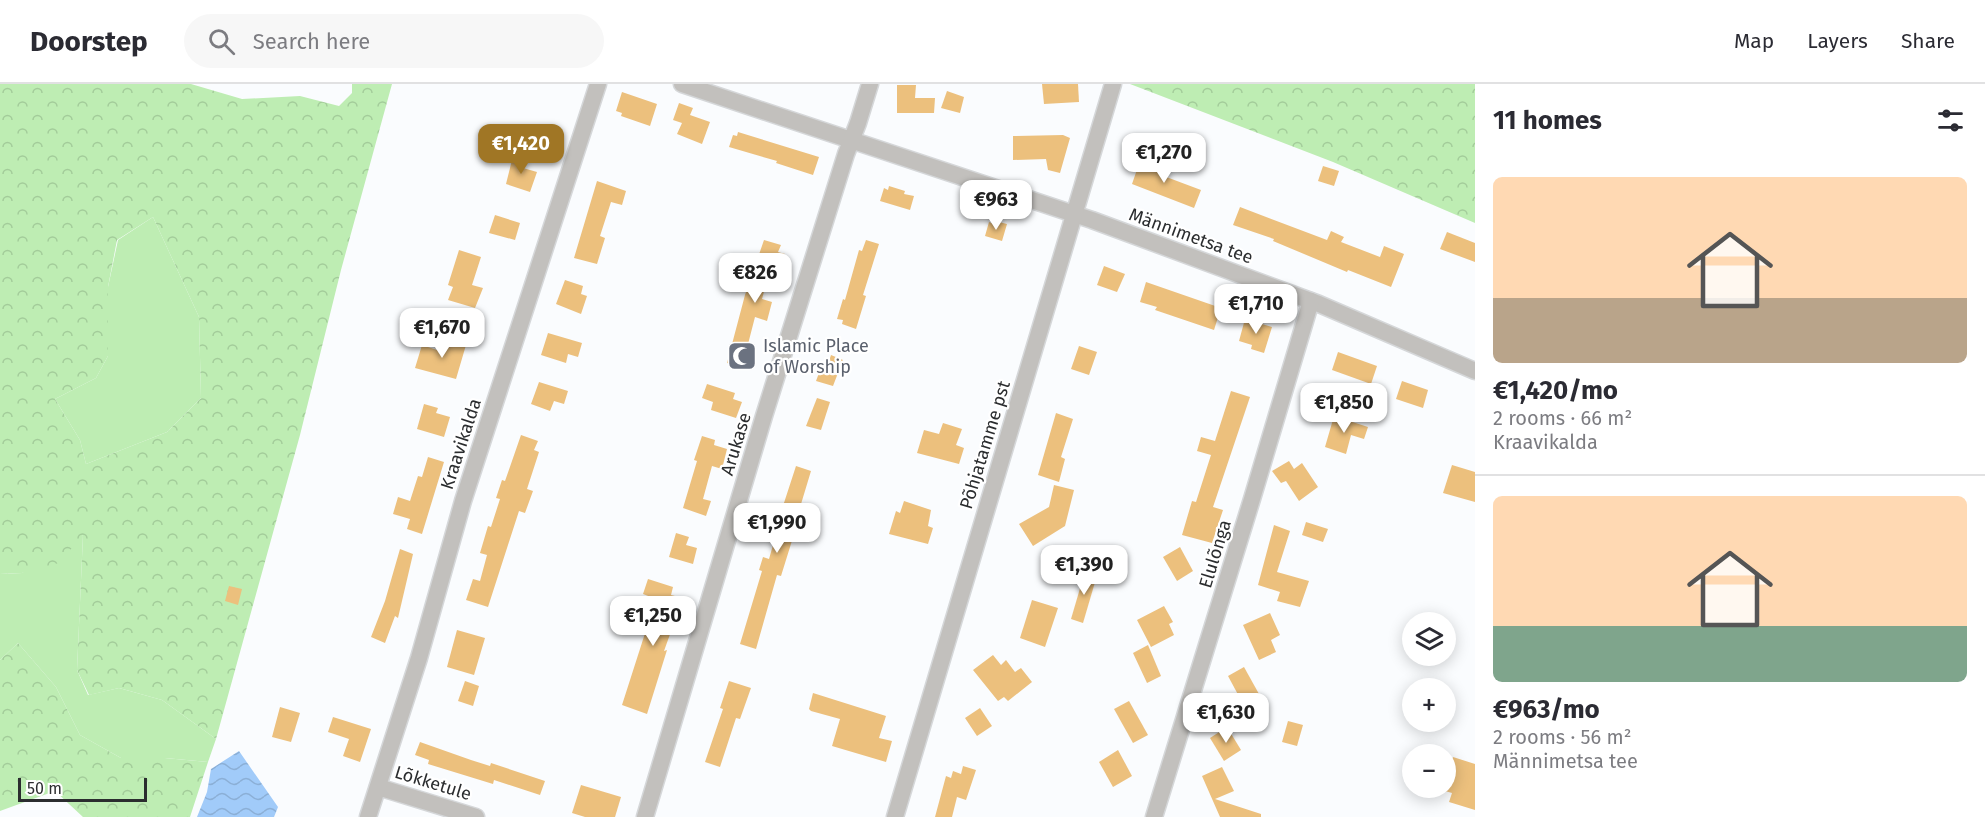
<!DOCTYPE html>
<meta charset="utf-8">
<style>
body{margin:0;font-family:"Fira Sans",sans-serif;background:#f7f7f7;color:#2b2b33;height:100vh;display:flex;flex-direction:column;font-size:22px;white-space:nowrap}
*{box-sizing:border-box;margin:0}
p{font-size:20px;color:#7c7c81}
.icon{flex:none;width:33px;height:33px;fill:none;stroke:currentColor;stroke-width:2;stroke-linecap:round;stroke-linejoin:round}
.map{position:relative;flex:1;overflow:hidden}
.details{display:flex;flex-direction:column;background:#fff;width:510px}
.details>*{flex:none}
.controls{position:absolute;left:1402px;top:528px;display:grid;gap:12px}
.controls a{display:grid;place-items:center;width:54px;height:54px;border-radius:50%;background:#fff;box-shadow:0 3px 15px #0003;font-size:30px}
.scale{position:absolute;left:18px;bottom:15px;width:129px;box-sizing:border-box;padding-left:6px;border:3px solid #2b2d2f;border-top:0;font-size:16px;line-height:21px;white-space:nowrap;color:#2b2d2f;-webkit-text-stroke:4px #fff;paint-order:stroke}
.price{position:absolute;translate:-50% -51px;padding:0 14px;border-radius:12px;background:#fff;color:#222;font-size:20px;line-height:39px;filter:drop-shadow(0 2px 3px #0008)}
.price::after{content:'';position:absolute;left:50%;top:36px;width:18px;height:14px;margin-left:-9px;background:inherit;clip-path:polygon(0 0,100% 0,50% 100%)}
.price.current{background:#a07625;color:#fff}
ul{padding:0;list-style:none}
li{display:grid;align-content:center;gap:12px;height:318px;padding:0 18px}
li+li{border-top:2px solid #e1e1e2}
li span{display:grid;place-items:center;height:186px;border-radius:9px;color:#555}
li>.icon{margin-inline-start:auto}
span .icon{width:108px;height:108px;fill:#fffc;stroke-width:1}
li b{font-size:26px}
h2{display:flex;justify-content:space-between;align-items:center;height:72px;padding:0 18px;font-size:26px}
header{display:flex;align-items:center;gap:36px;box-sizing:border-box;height:84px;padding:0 30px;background:#fff;border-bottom:2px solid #e1e1e2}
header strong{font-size:28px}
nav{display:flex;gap:33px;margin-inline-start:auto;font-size:21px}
.search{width:420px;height:54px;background:#f7f7f7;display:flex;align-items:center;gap:15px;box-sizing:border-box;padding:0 21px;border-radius:33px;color:#7c7c81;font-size:22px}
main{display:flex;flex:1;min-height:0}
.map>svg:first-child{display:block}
.green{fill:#beedb3}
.forest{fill:url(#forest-crowns);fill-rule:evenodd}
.water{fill:url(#water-waves)}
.building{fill:#ecc07d}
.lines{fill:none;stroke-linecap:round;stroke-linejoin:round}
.minor-casing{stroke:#d5d7d9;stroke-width:19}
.minor{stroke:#c2c0bd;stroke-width:16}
.labels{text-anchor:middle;stroke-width:4.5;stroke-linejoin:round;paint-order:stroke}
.street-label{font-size:18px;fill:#2b2d2f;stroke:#fff}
.worship-label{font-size:18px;fill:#5b616d;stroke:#fff;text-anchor:start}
</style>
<header>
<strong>Doorstep</strong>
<div class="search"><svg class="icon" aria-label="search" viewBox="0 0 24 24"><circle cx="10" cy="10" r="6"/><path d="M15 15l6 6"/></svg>Search here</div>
<nav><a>Map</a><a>Layers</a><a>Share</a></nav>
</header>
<main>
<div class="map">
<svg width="1475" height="733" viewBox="0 0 1475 733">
<defs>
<pattern id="forest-crowns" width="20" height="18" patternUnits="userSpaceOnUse" patternTransform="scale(1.5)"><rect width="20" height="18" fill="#beedb3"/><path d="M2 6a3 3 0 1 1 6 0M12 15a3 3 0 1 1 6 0" fill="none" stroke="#a3cc9a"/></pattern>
<pattern id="water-waves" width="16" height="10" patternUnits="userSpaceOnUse" patternTransform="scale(1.5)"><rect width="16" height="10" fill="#a1cbf9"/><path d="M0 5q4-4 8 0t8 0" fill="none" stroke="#8bafd6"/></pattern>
</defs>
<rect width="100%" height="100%" fill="#fafcfe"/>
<g class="green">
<path d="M153 133 199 233 201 314 167 348 86 380 80 356 55 315 96 294 108 272V203L118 156Z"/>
<path d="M83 451 77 586 88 611 119 604 162 616 216 655 208 678 165 674H121L80 651 56 603 18 559 0 576V490L22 489Z"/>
</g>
<g class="forest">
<path d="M0 0H191L242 15 300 12 339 22 352 9V0H392L341 186 300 351 216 655 162 616 119 604 89 611 77 586 83 451 59 479 22 489 0 490ZM153 133 199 233 201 314 167 348 86 380 80 356 55 315 96 294 108 272V203L117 156Z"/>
<path d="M1130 0H1475V139L1333 78Z"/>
<path d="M18 559 56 603 80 651 121 674H165L208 678 190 733H83L55 707 0 727V576Z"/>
</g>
<path class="water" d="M239 667 278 723 274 733H197L207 708 211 685Z"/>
<g class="building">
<path d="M1042 0H1078L1079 18 1044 20Z"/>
<path d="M897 1H916L915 14H935L934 29H897Z"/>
<path d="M947 7 964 13 960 29 941 24Z"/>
<path d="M622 8 657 20 650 42 621 32 622 29 616 27Z"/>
<path d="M679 19 693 24 690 31 710 38 702 60 677 50 682 39 673 36Z"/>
<path d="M738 48 819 73 813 91 776 79 777 77 729 63 733 51 737 52Z"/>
<path d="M1063 51 1070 54 1060 89 1048 86 1046 75 1013 76V52Z"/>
<path d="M513 72 524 75 523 84 537 88 530 108 506 100Z"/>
<path d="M1141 74 1164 82 1161 91 1201 106 1194 124 1132 100Z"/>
<path d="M1323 82 1339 87 1334 102 1318 97Z"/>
<path d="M597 97 626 107 622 121 611 118 600 152 605 154 597 180 574 174Z"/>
<path d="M889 102 905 107 904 110 914 112 910 126 880 117 884 104 888 106Z"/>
<path d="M1240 123 1327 156 1331 147 1344 153 1341 158 1380 173 1384 162 1404 170 1391 203 1348 186 1347 188 1273 157 1274 155 1233 141Z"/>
<path d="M495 131 520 139 515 156 489 149Z"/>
<path d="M995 137 1007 140 1002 157 985 152 989 138 994 140Z"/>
<path d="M1447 148 1475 159V178L1440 165Z"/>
<path d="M764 156 781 161 778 168 785 170 779 189 770 186 762 215 772 218 767 237 755 233 747 264 756 266 750 285 727 279 745 211Z"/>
<path d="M866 156 879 160 863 211 866 212 856 245 842 240 843 236 837 235 843 215 845 216 859 166 862 167Z"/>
<path d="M459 166 481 173 472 201 483 204 475 224 448 216 453 203 448 201Z"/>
<path d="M1104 182 1125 190 1117 208 1097 201Z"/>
<path d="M565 196 583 202 581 210 587 212 581 230 556 220Z"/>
<path d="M1146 198 1221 224 1214 246 1155 226 1157 223 1140 218Z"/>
<path d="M1245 235 1272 243 1264 269 1251 265 1252 261 1239 257Z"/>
<path d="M548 249 582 259 578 273 568 270 566 279 541 271Z"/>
<path d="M440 254 466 261 456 295 415 284 422 261 437 266Z"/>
<path d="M1079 262 1097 268 1089 291 1071 285Z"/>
<path d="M1338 268 1377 282 1371 300 1332 286Z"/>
<path d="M831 271 843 276 833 302 816 297 822 281 827 283Z"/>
<path d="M1402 297 1428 306 1423 324 1396 315Z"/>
<path d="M539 298 568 307 564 320 554 317 550 327 531 320Z"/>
<path d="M707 300 735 309 733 315 742 318 736 334 711 326 713 318 702 314Z"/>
<path d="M1231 307 1250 313 1213 423 1223 426 1212 459 1182 451 1192 417 1196 418 1211 371 1197 367 1201 353 1215 357Z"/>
<path d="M817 314 830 318 821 346 806 342Z"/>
<path d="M424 320 438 324 436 329 450 333 444 353 417 345Z"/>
<path d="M1056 329 1073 335 1061 373 1065 375 1059 398 1038 391Z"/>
<path d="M1334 332 1368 343 1364 355 1351 351 1346 370 1325 363Z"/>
<path d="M943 339 962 345 956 361 964 364 959 380 917 369 924 346 939 350Z"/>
<path d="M521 351 538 357 534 366 539 368 527 405 533 407 525 429 519 427 488 523 466 516 473 495 480 497 487 471 480 469 488 442 491 443 500 415 496 414 502 396 505 397Z"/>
<path d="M702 352 715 356 714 361 727 365 722 385 712 382 703 415 711 417 706 432 683 424 697 377 694 376Z"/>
<path d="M428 373 444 378 422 450 407 445 410 435 393 430 398 413 410 417 418 392 422 393Z"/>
<path d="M1289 377 1294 385 1302 379 1318 403 1299 417 1286 397 1281 399 1272 387Z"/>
<path d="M1452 381 1475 388V418L1443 409Z"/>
<path d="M796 382 811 387 798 430 808 433 804 449 795 447 781 492 777 491 756 565 740 560 762 487 759 486 763 473 769 475 775 454 768 452 777 423 782 425Z"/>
<path d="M1054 401 1074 406 1065 442 1033 462 1019 440 1049 423Z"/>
<path d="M904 417 931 426 928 442 933 444 928 460 889 450 896 427 900 429Z"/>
<path d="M1306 438 1328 445 1323 458 1302 451Z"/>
<path d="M1274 441 1290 447 1277 488 1309 497 1300 523 1277 517 1280 508 1258 501Z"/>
<path d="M676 449 689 453 686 461 697 464 693 480 669 473Z"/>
<path d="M1180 463 1193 487 1177 497 1163 473Z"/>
<path d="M400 465 413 470 398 534 395 532 385 559 371 553 385 517Z"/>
<path d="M1086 484 1098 488 1083 539 1071 535Z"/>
<path d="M648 495 673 503 671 511 683 514 664 567 667 566 647 630 622 621 656 515 643 510Z"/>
<path d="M229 502 242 505 238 521 225 517Z"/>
<path d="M1032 516 1058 524 1045 563 1020 554Z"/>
<path d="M1164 522 1173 538 1169 540 1174 551 1151 563 1137 536Z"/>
<path d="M1270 529 1280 551 1271 556 1276 568 1259 576 1243 541Z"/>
<path d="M457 546 485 554 474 591 447 583Z"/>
<path d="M1148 561 1161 592 1147 599 1133 569Z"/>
<path d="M993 571 1001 581 1006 576 1015 588 1021 584 1032 598 1008 617 1004 613 998 617 973 586Z"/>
<path d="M1244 583 1259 610 1242 618 1228 592Z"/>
<path d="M465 597 479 602 473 622 458 617Z"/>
<path d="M729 597 751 604 740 635 736 634 720 683 705 678 723 625 720 624Z"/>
<path d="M813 609 886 632 879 654 892 657 886 678 832 662 840 635 811 627 809 625Z"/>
<path d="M1129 617 1148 651 1133 659 1114 625Z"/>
<path d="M280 623 300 629 291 658 272 653Z"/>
<path d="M980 624 992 642 977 652 965 634Z"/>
<path d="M333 633 371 645 360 678 343 672 349 655 328 648Z"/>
<path d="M1288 637 1303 641 1297 662 1282 658Z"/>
<path d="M1227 643 1241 666 1224 677 1210 654Z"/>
<path d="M420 658 471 676 490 682 491 679 545 697 540 711 494 696 493 700 428 680 429 676 415 671Z"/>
<path d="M1118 666 1132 692 1113 703 1099 678Z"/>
<path d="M1453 673 1475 680V726L1449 718 1452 709 1445 707Z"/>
<path d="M963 682 976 686 966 716 957 713 952 733H935L946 692 951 694 953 687 961 690Z"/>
<path d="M1222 683 1234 707 1215 715 1261 730V733H1220L1202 692Z"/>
<path d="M581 701 621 713 615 733H585L572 729Z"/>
</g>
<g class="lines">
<g class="minor-casing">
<g id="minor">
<path d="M682 0 1092 136 1319 220 1475 287"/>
<path d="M378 703 476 733"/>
<path d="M368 733 419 574 463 417 598 0"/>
<path d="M645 733 764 332 846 70 858 39 870 0"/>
<path d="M895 733 1113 0"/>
<path d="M1154 733 1252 415 1311 217"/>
</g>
</g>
<use href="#minor" class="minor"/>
</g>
<defs>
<g id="mosque-square" transform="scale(1.5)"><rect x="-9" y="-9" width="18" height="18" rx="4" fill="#6b7280" stroke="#fff"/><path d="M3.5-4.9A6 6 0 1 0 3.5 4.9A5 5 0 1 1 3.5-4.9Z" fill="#fff"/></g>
</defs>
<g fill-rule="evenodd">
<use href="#mosque-square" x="742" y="272"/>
</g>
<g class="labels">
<g class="street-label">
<text transform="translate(1191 152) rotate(20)" y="6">Männimetsa tee</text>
<text transform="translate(461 360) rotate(-72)" y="6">Kraavikalda</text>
<text transform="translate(736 360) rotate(-73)" y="6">Arukase</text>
<text transform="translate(985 361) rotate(-73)" y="6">Põhjatamme pst</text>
<text transform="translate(1215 470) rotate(-73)" y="6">Elulõnga</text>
<text transform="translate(433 699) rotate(17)" y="6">Lõkketule</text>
</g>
<g class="worship-label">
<text x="763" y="268">Islamic Place<tspan x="763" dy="21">of Worship</tspan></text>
</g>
</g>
</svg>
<div class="controls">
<a><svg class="icon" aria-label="layers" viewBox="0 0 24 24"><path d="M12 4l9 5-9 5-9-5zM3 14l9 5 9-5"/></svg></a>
<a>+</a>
<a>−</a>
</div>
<div class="scale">50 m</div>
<b class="price current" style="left:521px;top:91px">€1,420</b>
<b class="price" style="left:1164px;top:100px">€1,270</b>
<b class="price" style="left:996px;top:147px">€963</b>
<b class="price" style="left:755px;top:220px">€826</b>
<b class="price" style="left:1256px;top:251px">€1,710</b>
<b class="price" style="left:442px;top:275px">€1,670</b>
<b class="price" style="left:1344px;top:350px">€1,850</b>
<b class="price" style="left:777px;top:470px">€1,990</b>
<b class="price" style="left:1084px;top:512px">€1,390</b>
<b class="price" style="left:653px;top:563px">€1,250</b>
<b class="price" style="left:1226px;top:660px">€1,630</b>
</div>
<section class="details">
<h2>11 homes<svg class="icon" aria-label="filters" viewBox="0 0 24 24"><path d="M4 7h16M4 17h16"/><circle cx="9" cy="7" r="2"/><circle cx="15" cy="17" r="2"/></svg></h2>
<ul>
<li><span style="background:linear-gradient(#ffd9b3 65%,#b9a48a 0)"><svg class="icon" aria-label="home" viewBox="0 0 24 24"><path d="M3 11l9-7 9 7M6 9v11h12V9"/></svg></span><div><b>€1,420/mo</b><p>2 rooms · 66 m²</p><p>Kraavikalda</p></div></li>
<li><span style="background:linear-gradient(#ffd9b3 70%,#7fa58c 0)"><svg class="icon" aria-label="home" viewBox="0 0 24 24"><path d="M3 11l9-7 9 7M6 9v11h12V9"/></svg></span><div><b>€963/mo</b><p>2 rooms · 56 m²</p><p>Männimetsa tee</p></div></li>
</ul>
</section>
</main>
